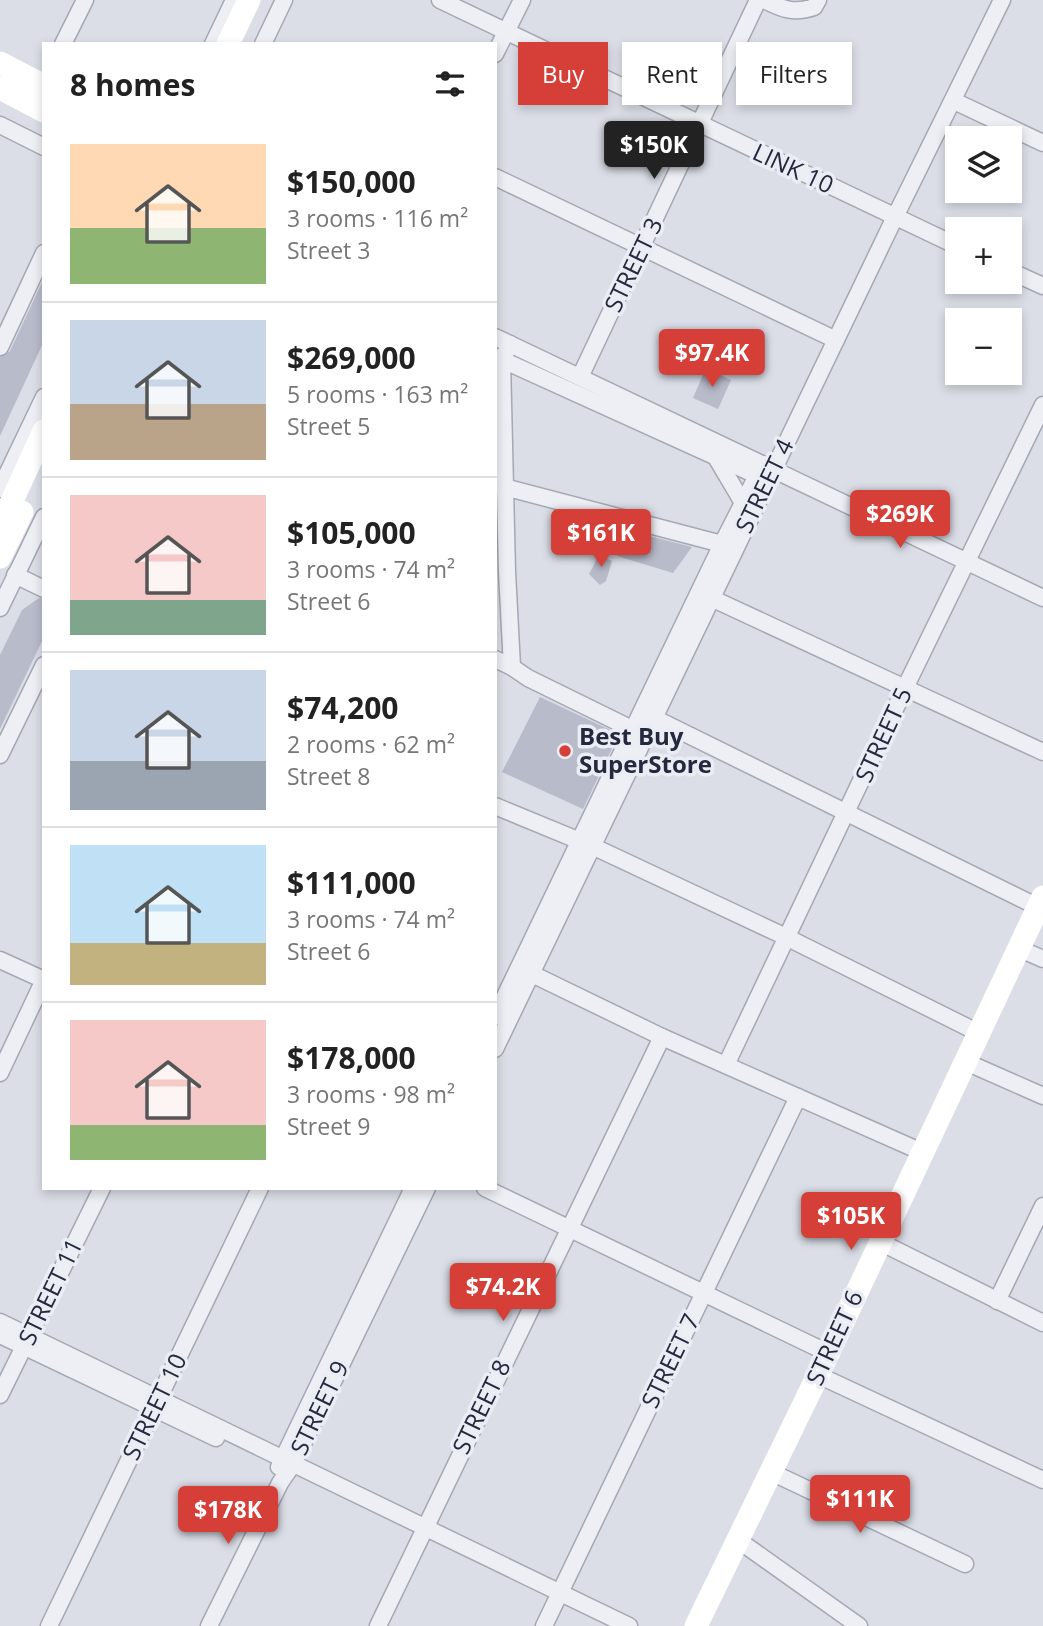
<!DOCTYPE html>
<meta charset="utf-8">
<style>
body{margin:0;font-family:"Open Sans",sans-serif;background:#f6f6f6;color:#222;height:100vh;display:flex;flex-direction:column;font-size:26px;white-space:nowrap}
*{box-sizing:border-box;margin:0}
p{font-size:23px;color:#767676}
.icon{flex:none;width:38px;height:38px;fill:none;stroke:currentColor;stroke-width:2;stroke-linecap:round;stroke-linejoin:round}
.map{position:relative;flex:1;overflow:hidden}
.details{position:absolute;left:42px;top:42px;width:455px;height:1148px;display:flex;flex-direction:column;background:#fff;border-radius:0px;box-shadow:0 4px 10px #0003}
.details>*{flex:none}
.guide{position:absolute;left:518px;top:42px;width:420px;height:63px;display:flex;gap:14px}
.buttons{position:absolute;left:945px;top:126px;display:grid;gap:14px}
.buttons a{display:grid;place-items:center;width:77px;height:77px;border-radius:0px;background:#fff;box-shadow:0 4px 10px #0003;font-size:35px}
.price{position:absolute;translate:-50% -60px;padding:0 16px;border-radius:7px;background:#d63f37;color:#fff;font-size:23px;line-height:46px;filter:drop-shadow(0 2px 4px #0008)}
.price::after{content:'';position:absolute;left:50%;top:42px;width:21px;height:16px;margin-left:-10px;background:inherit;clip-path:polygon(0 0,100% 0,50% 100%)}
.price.on{background:#222;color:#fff}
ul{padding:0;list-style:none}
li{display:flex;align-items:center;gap:21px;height:175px;padding:0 28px}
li+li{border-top:2px solid #e0e0e0}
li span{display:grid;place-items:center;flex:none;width:196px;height:140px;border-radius:0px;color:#555}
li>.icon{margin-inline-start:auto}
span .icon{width:84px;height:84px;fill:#fffc;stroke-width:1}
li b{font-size:30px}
h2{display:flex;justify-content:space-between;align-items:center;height:84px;padding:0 28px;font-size:30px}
.chip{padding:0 24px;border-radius:0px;background:#fff;box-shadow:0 4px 10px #0003;font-size:24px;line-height:63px}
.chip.on{background:#d63f37;color:#fff}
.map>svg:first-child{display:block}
.building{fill:#b8bbca}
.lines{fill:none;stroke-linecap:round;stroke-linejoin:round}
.street-casing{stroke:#a4a8b4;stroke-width:19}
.street{stroke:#eeeff5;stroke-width:16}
.secondary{stroke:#fff;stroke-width:23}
.poi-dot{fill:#d63f37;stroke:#ebedf5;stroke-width:2.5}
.labels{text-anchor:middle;stroke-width:7;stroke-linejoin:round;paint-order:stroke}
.street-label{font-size:24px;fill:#25293e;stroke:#ebedf5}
.poi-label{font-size:24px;font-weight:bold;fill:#25293e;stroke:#ebedf5;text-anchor:start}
</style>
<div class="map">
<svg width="1043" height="1626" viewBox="0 0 1043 1626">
<rect width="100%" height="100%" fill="#dbdee7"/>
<g class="building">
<path d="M44 278V341L0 436V357L10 351Z"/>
<path d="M706 368 731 380 718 409 693 398Z"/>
<path d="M626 530 692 547 673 573 617 556Z"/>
<path d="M597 554 612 561 606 581 600 585 589 574 595 563Z"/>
<path d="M39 598 44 599V637L0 729V655L22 610Z"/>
<path d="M540 697 619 734 583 809 502 772Z"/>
</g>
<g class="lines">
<g class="street-casing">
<g id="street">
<path d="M440 0 957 246"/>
<path d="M764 0C782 9 794 14 814 7L818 0"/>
<path d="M63 44 85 0"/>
<path d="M213 44 234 0"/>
<path d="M263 44 284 0"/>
<path d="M495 54 522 0"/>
<path d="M954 101 1043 143"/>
<path d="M0 125 44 147"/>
<path d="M495 177 836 340"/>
<path d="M1010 271 1043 286"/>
<path d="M495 337 1043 598"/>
<path d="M510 344 502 360 507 572 512 667"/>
<path d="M0 347 44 253"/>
<path d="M496 357 765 479"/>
<path d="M580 377 758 0"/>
<path d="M717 459 743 503"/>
<path d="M504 487 722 544"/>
<path d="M0 489 44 397"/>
<path d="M15 575 44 589"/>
<path d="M711 598 1043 752"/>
<path d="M0 608 44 517"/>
<path d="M495 659 512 667 528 678 640 733"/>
<path d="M654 718 1038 907"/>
<path d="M0 755 44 665"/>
<path d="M495 806 592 846 786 937 979 1033"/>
<path d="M1020 949 1043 959"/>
<path d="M0 960 44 980 0 1073"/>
<path d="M532 974 662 1037 922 1152"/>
<path d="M495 1017 722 544 763 464"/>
<path d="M495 1049 895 217 1002 0"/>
<path d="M966 1062 1043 1096"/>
<path d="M726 1065 905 688 1043 405"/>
<path d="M485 1188 828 1353"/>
<path d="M880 1242 1043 1323"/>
<path d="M997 1301 1043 1206"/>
<path d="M0 1322 629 1626"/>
<path d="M0 1335 216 1438"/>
<path d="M818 1375 1043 1480"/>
<path d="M0 1395 102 1188"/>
<path d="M279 1467 413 1188"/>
<path d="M771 1472 965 1564"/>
<path d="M738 1540 859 1626"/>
<path d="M49 1626 260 1188"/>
<path d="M209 1626 280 1483 293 1464 427 1188"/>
<path d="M378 1626 662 1037"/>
<path d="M544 1626 798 1097"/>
</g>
</g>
<use href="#street" class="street"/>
<g class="secondary">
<path d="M228 44 249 0"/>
<path d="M0 63 44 86"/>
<path d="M0 88 44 111"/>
<path d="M0 527 44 431"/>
<path d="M0 557 22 512"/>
<path d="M696 1626 818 1375 1043 897"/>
</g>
</g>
<circle class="poi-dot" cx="565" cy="751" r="7"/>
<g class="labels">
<g class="street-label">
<text transform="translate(793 169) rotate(25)" y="8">LINK 10</text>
<text transform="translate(634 265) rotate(-64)" y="8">STREET 3</text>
<text transform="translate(765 486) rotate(-64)" y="8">STREET 4</text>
<text transform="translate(884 735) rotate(-65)" y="8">STREET 5</text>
<text transform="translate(51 1292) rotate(-64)" y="8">STREET 11</text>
<text transform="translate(835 1338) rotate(-65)" y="8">STREET 6</text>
<text transform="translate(671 1361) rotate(-64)" y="8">STREET 7</text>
<text transform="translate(155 1407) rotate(-64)" y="8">STREET 10</text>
<text transform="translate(482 1407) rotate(-64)" y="8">STREET 8</text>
<text transform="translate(320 1408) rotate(-64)" y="8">STREET 9</text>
</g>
<g class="poi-label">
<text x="579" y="745">Best Buy<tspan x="579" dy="28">SuperStore</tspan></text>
</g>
</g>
</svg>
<div class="buttons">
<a><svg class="icon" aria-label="layers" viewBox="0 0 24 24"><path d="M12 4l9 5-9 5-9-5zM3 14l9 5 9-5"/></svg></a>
<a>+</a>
<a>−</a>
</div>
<b class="price on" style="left:654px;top:181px">$150K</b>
<b class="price" style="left:712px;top:389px">$97.4K</b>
<b class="price" style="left:900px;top:550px">$269K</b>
<b class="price" style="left:601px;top:569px">$161K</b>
<b class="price" style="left:851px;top:1252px">$105K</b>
<b class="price" style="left:503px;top:1323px">$74.2K</b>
<b class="price" style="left:860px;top:1535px">$111K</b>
<b class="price" style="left:228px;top:1546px">$178K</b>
<div class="guide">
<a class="chip on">Buy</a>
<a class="chip">Rent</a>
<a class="chip">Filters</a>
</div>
<section class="details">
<h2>8 homes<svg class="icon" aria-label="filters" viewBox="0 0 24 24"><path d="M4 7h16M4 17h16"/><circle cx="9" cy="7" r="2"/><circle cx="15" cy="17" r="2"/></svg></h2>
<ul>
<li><span style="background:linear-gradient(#ffd9b3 60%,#8fb573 0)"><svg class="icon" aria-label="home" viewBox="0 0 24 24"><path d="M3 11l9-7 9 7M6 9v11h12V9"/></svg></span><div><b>$150,000</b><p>3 rooms · 116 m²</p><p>Street 3</p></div></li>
<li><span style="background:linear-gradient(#c9d6e8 60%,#b9a48a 0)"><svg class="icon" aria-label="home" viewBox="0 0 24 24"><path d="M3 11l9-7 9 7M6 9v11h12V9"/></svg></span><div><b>$269,000</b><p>5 rooms · 163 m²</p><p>Street 5</p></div></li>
<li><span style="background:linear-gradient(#f6c9c9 75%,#7fa58c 0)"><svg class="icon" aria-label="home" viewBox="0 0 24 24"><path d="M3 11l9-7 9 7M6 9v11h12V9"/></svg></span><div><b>$105,000</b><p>3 rooms · 74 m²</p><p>Street 6</p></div></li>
<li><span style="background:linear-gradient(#c9d6e8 65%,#9aa5b1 0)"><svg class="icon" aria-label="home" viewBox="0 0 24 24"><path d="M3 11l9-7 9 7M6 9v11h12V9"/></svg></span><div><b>$74,200</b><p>2 rooms · 62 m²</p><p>Street 8</p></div></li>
<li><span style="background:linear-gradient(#bfe0f5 70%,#c2b280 0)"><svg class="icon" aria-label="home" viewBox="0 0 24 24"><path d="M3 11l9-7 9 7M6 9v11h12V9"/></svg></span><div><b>$111,000</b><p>3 rooms · 74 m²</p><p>Street 6</p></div></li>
<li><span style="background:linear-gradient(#f6c9c9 75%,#8fb573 0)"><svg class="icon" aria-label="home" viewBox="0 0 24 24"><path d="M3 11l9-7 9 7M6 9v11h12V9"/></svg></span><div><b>$178,000</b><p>3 rooms · 98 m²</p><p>Street 9</p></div></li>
</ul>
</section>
</div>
